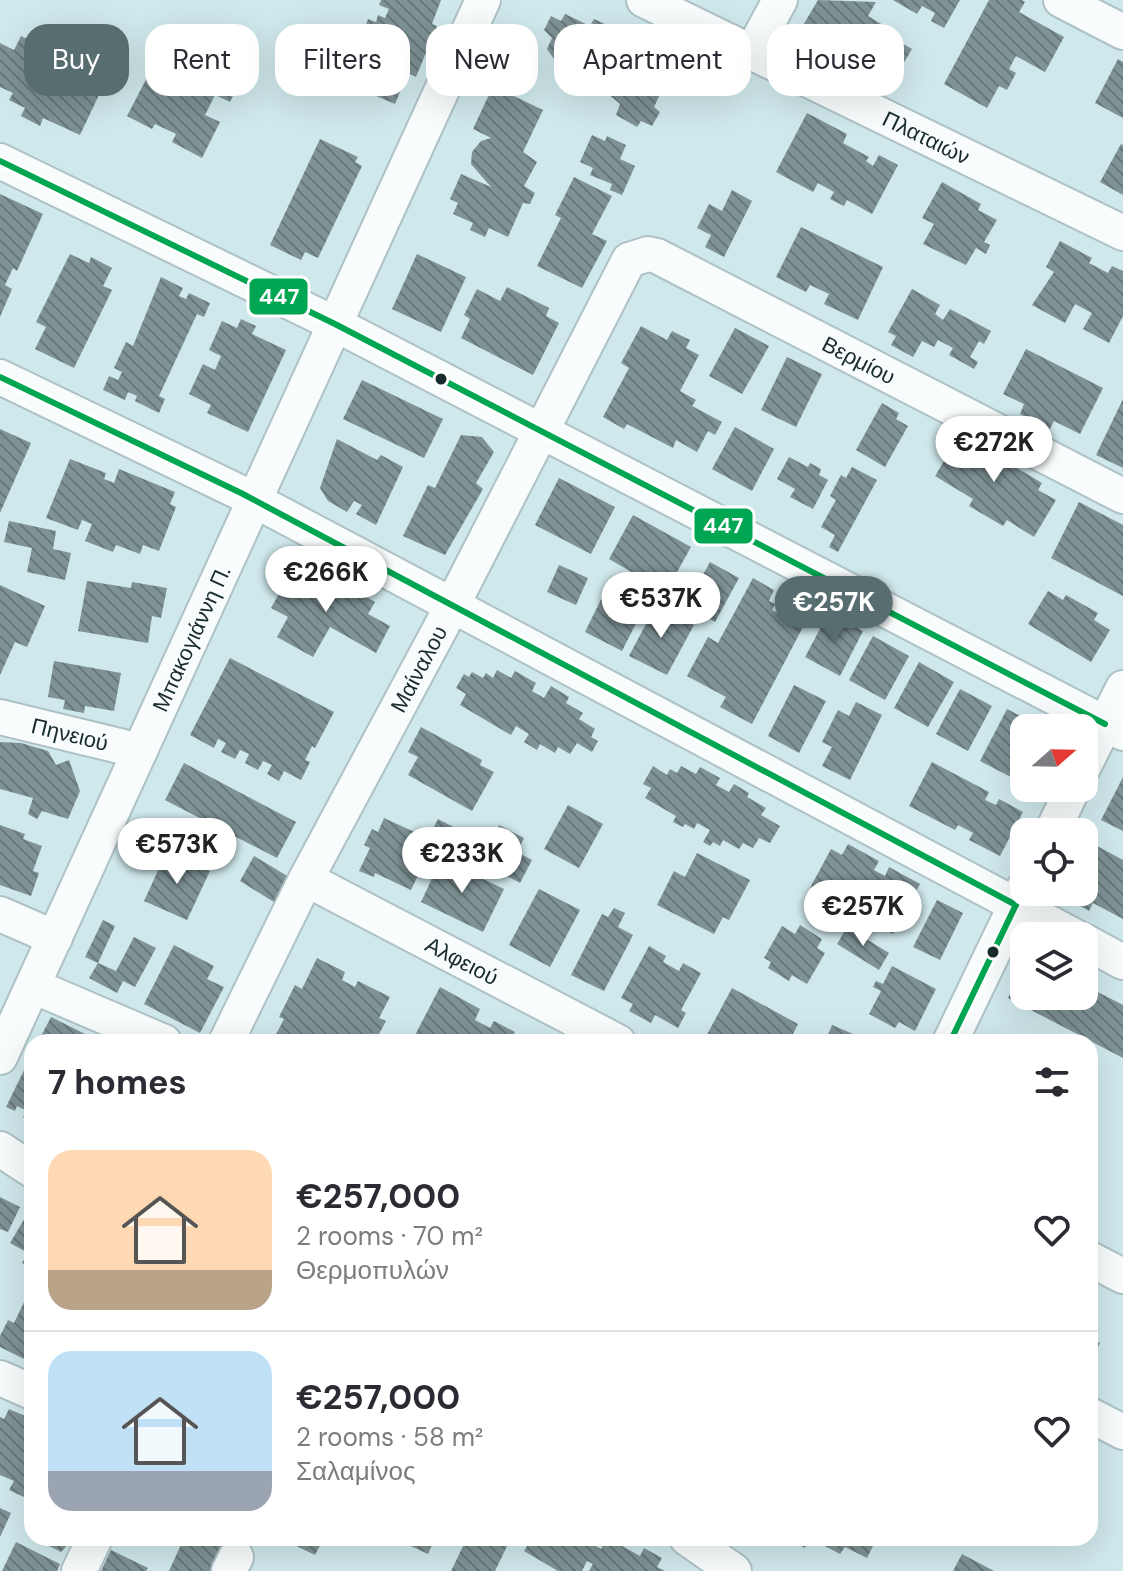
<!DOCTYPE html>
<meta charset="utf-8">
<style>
body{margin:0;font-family:"DM Sans",sans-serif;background:#f7f7f7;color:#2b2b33;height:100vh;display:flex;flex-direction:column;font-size:30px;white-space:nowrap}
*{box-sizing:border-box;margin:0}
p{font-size:26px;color:#7c7c81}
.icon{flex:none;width:44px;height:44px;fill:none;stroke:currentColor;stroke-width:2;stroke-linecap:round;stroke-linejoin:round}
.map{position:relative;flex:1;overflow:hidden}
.panel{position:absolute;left:24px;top:1034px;width:1074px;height:512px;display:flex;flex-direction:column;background:#fff;border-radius:24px;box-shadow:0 8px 32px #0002}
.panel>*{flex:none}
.hud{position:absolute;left:24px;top:24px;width:1076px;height:72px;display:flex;gap:16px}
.needle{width:52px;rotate:70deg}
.tools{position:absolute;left:1010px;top:714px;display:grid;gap:16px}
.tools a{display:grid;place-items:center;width:88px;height:88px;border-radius:16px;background:#fff;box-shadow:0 8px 32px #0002;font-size:40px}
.price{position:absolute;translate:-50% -68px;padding:0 18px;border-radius:28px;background:#fff;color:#222;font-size:26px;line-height:52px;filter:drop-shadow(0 2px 4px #0008)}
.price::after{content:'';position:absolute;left:50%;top:48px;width:24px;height:18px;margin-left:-12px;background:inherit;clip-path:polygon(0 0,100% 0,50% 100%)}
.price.on{background:#586d70;color:#fff}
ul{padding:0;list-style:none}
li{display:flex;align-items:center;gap:24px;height:200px;padding:0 24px}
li+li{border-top:2px solid #e1e1e2}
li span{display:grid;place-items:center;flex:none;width:224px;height:160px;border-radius:24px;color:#555}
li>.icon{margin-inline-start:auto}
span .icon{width:96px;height:96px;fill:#fffc;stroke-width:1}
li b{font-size:34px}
h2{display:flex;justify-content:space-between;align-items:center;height:96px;padding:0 24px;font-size:34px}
.chip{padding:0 28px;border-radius:24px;background:#fff;box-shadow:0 8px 32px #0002;font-size:28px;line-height:72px}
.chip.on{background:#586d70;color:#fff}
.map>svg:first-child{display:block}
.building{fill:url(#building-back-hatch)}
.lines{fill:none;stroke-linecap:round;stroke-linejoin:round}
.minor-casing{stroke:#aec2c5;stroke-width:38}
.minor{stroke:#f8fcfc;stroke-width:34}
.bus-1-casing{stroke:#fff;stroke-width:12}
.bus-1{stroke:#00a651;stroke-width:6}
.bus-dot{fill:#182b2d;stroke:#fff;stroke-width:3}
.labels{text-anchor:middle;stroke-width:8;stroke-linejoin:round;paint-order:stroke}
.street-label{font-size:22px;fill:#182b2d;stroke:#fff}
.line-badge{stroke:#fff;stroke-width:3}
.badge-label{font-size:22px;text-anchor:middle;font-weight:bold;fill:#fff}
</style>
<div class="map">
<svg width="1123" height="1571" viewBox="0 0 1123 1571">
<defs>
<pattern id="building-back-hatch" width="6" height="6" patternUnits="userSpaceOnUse" patternTransform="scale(2)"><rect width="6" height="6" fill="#7f9295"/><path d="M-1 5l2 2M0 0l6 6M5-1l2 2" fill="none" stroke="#67777a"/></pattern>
</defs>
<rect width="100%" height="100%" fill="#cfe8eb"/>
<g class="building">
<path d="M381 0H441L432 24 437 26 416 77 408 73 395 104 322 73 325 64 317 60 328 34 372 52 378 36 364 30 368 19 376 22 378 15 385 18 389 9 379 5Z"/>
<path d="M818 0 876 2 868 16 898 34 895 39 912 49 895 78 875 66 870 74 852 64 855 58 802 27Z"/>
<path d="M893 0H960L944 28 931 21 935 13 922 6 917 14Z"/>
<path d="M989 0H1022L1025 2 1019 12 1064 37 1045 72 1016 56 1009 69 1016 73 1007 90 999 86 987 108 944 84Z"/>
<path d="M565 14 590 26 594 19 624 33 627 28 652 40 649 47 680 61 671 84 666 82 654 107 660 112 652 126 641 121 637 127 616 115 620 104 607 93 601 83 602 76 580 73 554 59 547 49 552 38 544 30 551 16 561 21Z"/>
<path d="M21 36 39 45 30 64 43 70 46 62 66 72 69 67 91 78 94 72 107 78 80 135 43 118 40 126 21 116 25 108 9 100 13 93 0 87V43L14 50Z"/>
<path d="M167 39 242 77 230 102 215 95 205 115 220 122 202 158 172 142 176 134 155 124 152 129 127 116Z"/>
<path d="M1118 59 1123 62V118L1095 103Z"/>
<path d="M493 86 543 110 523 152 537 162 524 186 535 193 530 204 523 203 508 237 489 228 485 237 470 230 473 223 453 214 458 203 450 199 461 174 491 187 471 164 472 152 481 141 491 138 473 129Z"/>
<path d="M807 113 847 134 843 143 869 157 866 161 873 166 879 155 898 165 872 214 847 200 844 206 830 199 834 192 818 183 813 192 776 172Z"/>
<path d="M592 135 605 141 607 136 626 145 620 159 635 166 622 195 610 190 612 184 590 175 593 168 580 162Z"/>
<path d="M320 139 358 157 355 162 362 166 318 258 305 252 301 260 270 245Z"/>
<path d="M1121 144 1123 145V195L1100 182Z"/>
<path d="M574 177 612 196 592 234 607 241 582 288 537 266 561 218 555 215Z"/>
<path d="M942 182 981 204 978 210 997 220 984 242 990 245 986 254 976 248 966 265 923 244 934 224 922 218Z"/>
<path d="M732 190 752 201 724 257 705 247 711 235 697 228 709 204 722 211Z"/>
<path d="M0 194 43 214 17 271 13 268 5 285 12 289 0 317Z"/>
<path d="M801 227 883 267 858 320 824 304 829 294 810 285 806 292 776 277Z"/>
<path d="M1060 241 1092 258 1089 263 1108 273 1112 266 1123 271V316L1109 343 1083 329 1092 313 1075 304 1065 323 1032 305 1054 272 1046 267Z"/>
<path d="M70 254 89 263 91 257 112 268 103 286 112 290 74 368 35 349 46 327 36 322Z"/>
<path d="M417 254 466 277 441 332 392 309Z"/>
<path d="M161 277 183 288 179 296 186 299 189 293 210 303 204 317 197 314 159 396 165 399 159 413 135 401 137 396 128 392 125 400 103 390 109 376 118 380 122 372 114 368 126 342 133 346Z"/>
<path d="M507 287 549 308 546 316 559 323 533 375 461 338 470 319 464 315 477 289 500 301Z"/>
<path d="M912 289 940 305 935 314 943 320 950 309 991 331 984 344 979 341 970 357 978 362 974 369 949 355 953 348 938 340 934 347 922 341 913 357 891 345 896 336 888 332Z"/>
<path d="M241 319 256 326 252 334 286 350 248 432 207 413 211 405 189 394 203 364 215 370 221 356 209 350 222 321 237 328Z"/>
<path d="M641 326 667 340 672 331 690 340 686 348 699 355 680 391 696 400 692 406 722 422 715 435 708 431 697 452 676 440 673 448 627 424 624 429 603 417 629 368 621 363Z"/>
<path d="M735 328 769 346 742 394 709 376Z"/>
<path d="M1026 349 1103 388 1080 434 1054 421 1050 429 1020 414 1024 404 1003 394Z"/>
<path d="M787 357 822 374 796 427 761 410Z"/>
<path d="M362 380 443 419 424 458 343 419Z"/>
<path d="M1123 399V468L1096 455Z"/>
<path d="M882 403 899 413 896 419 908 426 885 467 856 450Z"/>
<path d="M945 425 1042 483 1038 490 1056 500 1034 537 1007 520 1003 526 969 506 973 499 935 476 953 446 938 437Z"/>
<path d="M735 427 774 449 752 491 712 469Z"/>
<path d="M0 429 31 443 0 513Z"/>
<path d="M461 435 482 437 494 452 476 483 483 489 445 555 403 536 428 485 435 488Z"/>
<path d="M337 439 377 460 381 455 403 467 376 525 356 514 362 505 354 501 347 512 328 501 320 488Z"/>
<path d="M789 457 808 467 810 463 821 469 819 475 828 480 813 509 790 497 795 489 777 479Z"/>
<path d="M70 459 106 473 104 479 114 483 119 469 175 492 170 504 176 507 159 551 143 545 140 554 116 545 113 552 85 541 92 524 82 520 78 530 46 518Z"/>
<path d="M852 467 877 480 838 552 829 547 835 535 821 527 836 500 830 496 841 475 846 478Z"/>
<path d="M559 478 615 507 591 554 535 525Z"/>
<path d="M1079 502 1123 525V596L1051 558Z"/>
<path d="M633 515 691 547 666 592 609 559Z"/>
<path d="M9 521 56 531 53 549 71 553 65 580 27 572 32 548 4 542Z"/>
<path d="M710 562 739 578 715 622 686 606Z"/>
<path d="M559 565 588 578 576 605 547 592Z"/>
<path d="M294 567 331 588 336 580 375 602 368 614 390 626 376 653 330 627 313 657 277 637 288 617 271 608Z"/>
<path d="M753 578 774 590 769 601 775 604 772 610 803 627 752 724 720 707 726 697 687 676 708 637 718 643Z"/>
<path d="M87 581 131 588 132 582 167 588 161 618 152 616 148 643 78 631Z"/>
<path d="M610 581 648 600 622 651 585 632Z"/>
<path d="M0 585 45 606 27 647 15 642 0 675Z"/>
<path d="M1048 591 1063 600 1066 595 1098 613 1094 620 1110 630 1091 662 1028 624Z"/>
<path d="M656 605 694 625 667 675 629 656Z"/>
<path d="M829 612 863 631 840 676 805 657Z"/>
<path d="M873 636 909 656 885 700 849 680Z"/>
<path d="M230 658 334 712 315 748 312 746 305 760 310 762 301 780 284 771 279 781 267 774 272 765 263 761 258 770 245 763 249 754 240 750 235 759 221 752 226 743 218 739 214 748 190 735Z"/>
<path d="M54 661 121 673 114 711 85 706 84 713 63 709 65 700 48 697Z"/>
<path d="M919 662 954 682 928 727 894 708Z"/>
<path d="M497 670 511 678 515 671 536 683 532 691 544 698 551 686 569 697 566 703 583 713 579 719 595 729 591 737 598 741 592 752 577 743 570 754 558 747 555 753 540 744 537 750 524 742 529 734 516 726 511 735 460 705 466 694 456 688 464 674 469 677 472 672 483 678 486 673 493 678Z"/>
<path d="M794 685 826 701 799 753 768 736Z"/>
<path d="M960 689 992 706 968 751 936 734Z"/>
<path d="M856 702 882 715 850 780 822 766 832 747 822 742 838 710 849 716Z"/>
<path d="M1007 709 1044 728H1024V784L980 761Z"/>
<path d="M421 727 482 760 480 765 494 772 472 811 408 775 418 757 408 752Z"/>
<path d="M0 742 21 743 48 751 56 765 69 760 80 791 68 819 42 811 37 819 28 814 33 798 0 789Z"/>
<path d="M932 762 989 792 985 800 996 805 999 799 1023 812 1000 856 969 840 973 833 958 825 955 830 909 806Z"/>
<path d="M184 763 296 822 277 858 165 800Z"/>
<path d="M653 766 667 775 670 769 677 773 681 766 696 774 700 767 720 778 716 785 729 792 734 784 749 793 747 797 766 808 761 815 780 826 770 843 759 838 753 848 743 843 739 849 723 840 720 846 713 842 710 846 703 842 710 830 697 823 694 829 685 824 683 827 673 822 676 816 645 798 651 788 643 784Z"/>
<path d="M1123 777V831L1101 820Z"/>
<path d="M568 805 603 824 579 868 544 849Z"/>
<path d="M384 818 423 836 414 855 425 861 411 890 375 873 374 877 359 871 370 848 364 845 372 829 378 832Z"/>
<path d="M438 819 465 833 455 852 428 838Z"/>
<path d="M0 825 25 834 23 839 42 846 33 871 39 873 31 896 0 885Z"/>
<path d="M499 825 524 838 517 852 532 860 520 883 480 861Z"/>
<path d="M1084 839 1123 860V919L1093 903 1089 911 1055 892H1084Z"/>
<path d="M848 844 879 861 874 870 885 876 889 867 920 884 893 934 810 888 831 849 842 855Z"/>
<path d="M167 851 210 871 187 920 144 901Z"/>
<path d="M697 853 750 880 729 920 723 917 714 934 657 905 674 871 685 877Z"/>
<path d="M254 856 289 877 274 902 240 881Z"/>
<path d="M441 859 504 889 483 932 421 902Z"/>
<path d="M539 889 580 910 550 967 509 945Z"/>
<path d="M937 900 963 913 940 960 913 947Z"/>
<path d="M614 908 625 913 618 927 633 935 604 991 571 975 602 914 608 917Z"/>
<path d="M103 920 115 926 98 963 85 957Z"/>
<path d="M800 925 822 939 817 948 825 953 807 984 792 975 789 981 768 968 771 962 764 958 782 926 795 934Z"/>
<path d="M847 927 889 953 879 970 837 944Z"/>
<path d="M134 937 156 948 135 987 123 981 117 993 89 978 98 963 116 971Z"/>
<path d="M174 945 214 966 207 979 224 987 200 1033 144 1004Z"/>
<path d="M649 946 666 956 663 962 679 971 683 963 701 973 681 1010 686 1013 678 1028 655 1015 651 1023 629 1011 633 1004 621 998Z"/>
<path d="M317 958 345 972 342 980 355 987 358 981 390 997 379 1018 386 1021 378 1036 373 1033 369 1042H272L284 1019 279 1017 295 985 302 989Z"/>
<path d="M892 966 936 989 915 1031 899 1022 895 1028 869 1014 881 991 873 987 876 981 883 984Z"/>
<path d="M1024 966V996H1084V985L1123 1005V1058L1008 998Z"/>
<path d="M440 987 480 1009 475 1020 490 1028 494 1021 515 1032 510 1042 412 1041Z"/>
<path d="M732 988 798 1024 789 1042H703Z"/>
<path d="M51 1017 89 1036 86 1042H38Z"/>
<path d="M832 1025 872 1042H825Z"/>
<path d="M32 1054V1122L23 1117 27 1111 17 1106 15 1111 6 1107Z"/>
<path d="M0 1197 20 1207 8 1232 0 1229Z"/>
<path d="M32 1206V1269L22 1263 28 1253 10 1243Z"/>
<path d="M28 1294 32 1296V1352L28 1361 0 1347V1336L8 1320 14 1323Z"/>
<path d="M1090 1337 1100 1343 1090 1363Z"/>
<path d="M9 1409 32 1419V1485L26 1498 9 1490 14 1481 0 1475V1417L4 1419Z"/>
<path d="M0 1508 11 1513 0 1537Z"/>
<path d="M33 1538H74L61 1552Z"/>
<path d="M184 1538H209L232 1549 221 1571H169Z"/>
<path d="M280 1538H324L315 1555Z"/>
<path d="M402 1538H435L428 1554 400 1541Z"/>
<path d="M467 1538H511L495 1571H451Z"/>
<path d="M532 1538H601L596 1546 601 1549 607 1538H621L626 1540 622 1546 640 1556 644 1548 662 1558 657 1567 665 1571H589L593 1564 587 1561 582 1571H558L524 1551Z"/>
<path d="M787 1538H877L867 1558 845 1547 840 1554 810 1538 805 1548Z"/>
<path d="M16 1542 60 1564 57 1571H2Z"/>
<path d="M111 1550 148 1568 146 1571H101Z"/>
<path d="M962 1554 994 1571H953Z"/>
</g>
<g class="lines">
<g class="minor-casing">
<g id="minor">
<path id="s1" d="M644 0 1123 233"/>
<path d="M1061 0 1123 32"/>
<path d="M752 52 780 0"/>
<path d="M0 161 335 324 1123 733"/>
<path d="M0 377 241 493 1074 936"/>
<path id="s2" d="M0 717 140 751"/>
<path d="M1084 766 1123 688"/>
<path d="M1052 832 1073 788"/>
<path id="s3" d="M306 879 618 1042"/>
<path d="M0 914 55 938"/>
<path d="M1084 941 1123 962"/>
<path d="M33 986 164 1042"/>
<path id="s4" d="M226 1042 306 879 441 627 629 260 648 254 657 256 1123 496"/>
<path d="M950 1042 1024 888"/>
<path id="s5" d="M0 1057 483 0"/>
<path d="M0 1149 32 1170"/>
<path d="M1090 1259 1123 1276"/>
<path d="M0 1378 32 1392"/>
<path d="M1090 1415 1123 1432"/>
<path d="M687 1538 734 1571"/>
<path d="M79 1571 95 1538"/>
<path d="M229 1571 236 1557"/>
</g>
</g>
<use href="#minor" class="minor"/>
<g class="bus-1-casing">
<g id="bus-1">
<path d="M0 161 335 324 1105 724"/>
<path d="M0 377 241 493 1016 905"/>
<path d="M950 1042 1024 888"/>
</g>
</g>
<use href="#bus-1" class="bus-1"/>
</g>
<g class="bus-dot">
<circle cx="441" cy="379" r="7"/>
<circle cx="993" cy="952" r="7"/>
</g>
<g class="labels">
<g class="street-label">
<text dy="8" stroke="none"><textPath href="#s1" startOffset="314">Πλαταιών</textPath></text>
<text dy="8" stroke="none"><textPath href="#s4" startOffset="1136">Βερμίου</textPath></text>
<text dy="8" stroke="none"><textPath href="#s5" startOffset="460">Μπακογιάννη Π.</textPath></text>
<text dy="8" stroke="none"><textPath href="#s4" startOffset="420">Μαίναλου</textPath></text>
<text dy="8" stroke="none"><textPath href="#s2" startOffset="72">Πηνειού</textPath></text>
<text dy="8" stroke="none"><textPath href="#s3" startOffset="176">Αλφειού</textPath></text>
</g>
</g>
<g class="line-badge">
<rect x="248" y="277" width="61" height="39" rx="8" fill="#00a651"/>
<rect x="693" y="507" width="61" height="38" rx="8" fill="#00a651"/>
</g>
<g class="badge-label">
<text x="279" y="304">447</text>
<text x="723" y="533">447</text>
</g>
</svg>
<div class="tools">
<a><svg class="needle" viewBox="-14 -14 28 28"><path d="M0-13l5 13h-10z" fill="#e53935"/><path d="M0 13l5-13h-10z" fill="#7c7c81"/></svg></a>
<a><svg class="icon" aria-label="locate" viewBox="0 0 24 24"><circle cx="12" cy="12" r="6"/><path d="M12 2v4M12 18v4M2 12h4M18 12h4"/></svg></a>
<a><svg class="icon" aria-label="layers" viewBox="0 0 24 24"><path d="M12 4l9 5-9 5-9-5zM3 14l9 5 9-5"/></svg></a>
</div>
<b class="price" style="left:994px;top:484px">€272K</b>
<b class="price" style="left:326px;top:614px">€266K</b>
<b class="price" style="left:661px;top:640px">€537K</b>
<b class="price on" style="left:834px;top:644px">€257K</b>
<b class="price" style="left:177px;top:886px">€573K</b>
<b class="price" style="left:462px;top:895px">€233K</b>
<b class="price" style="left:863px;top:948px">€257K</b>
<div class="hud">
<a class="chip on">Buy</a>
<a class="chip">Rent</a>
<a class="chip">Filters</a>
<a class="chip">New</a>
<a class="chip">Apartment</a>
<a class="chip">House</a>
</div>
<section class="panel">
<h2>7 homes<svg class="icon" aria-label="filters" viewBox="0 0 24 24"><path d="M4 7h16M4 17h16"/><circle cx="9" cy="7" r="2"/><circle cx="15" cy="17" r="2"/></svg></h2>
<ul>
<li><span style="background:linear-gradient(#ffd9b3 75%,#b9a48a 0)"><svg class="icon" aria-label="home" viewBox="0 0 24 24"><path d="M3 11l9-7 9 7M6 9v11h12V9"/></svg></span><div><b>€257,000</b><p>2 rooms · 70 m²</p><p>Θερμοπυλών</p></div><svg class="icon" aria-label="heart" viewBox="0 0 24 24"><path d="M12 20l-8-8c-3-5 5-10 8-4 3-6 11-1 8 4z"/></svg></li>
<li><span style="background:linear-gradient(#bfe0f5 75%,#9aa5b1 0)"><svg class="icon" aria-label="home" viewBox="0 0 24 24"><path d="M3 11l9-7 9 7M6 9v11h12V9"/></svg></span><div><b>€257,000</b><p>2 rooms · 58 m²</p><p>Σαλαμίνος</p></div><svg class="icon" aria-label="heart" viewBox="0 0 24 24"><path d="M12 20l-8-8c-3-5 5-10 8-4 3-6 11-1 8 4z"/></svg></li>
</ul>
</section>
</div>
